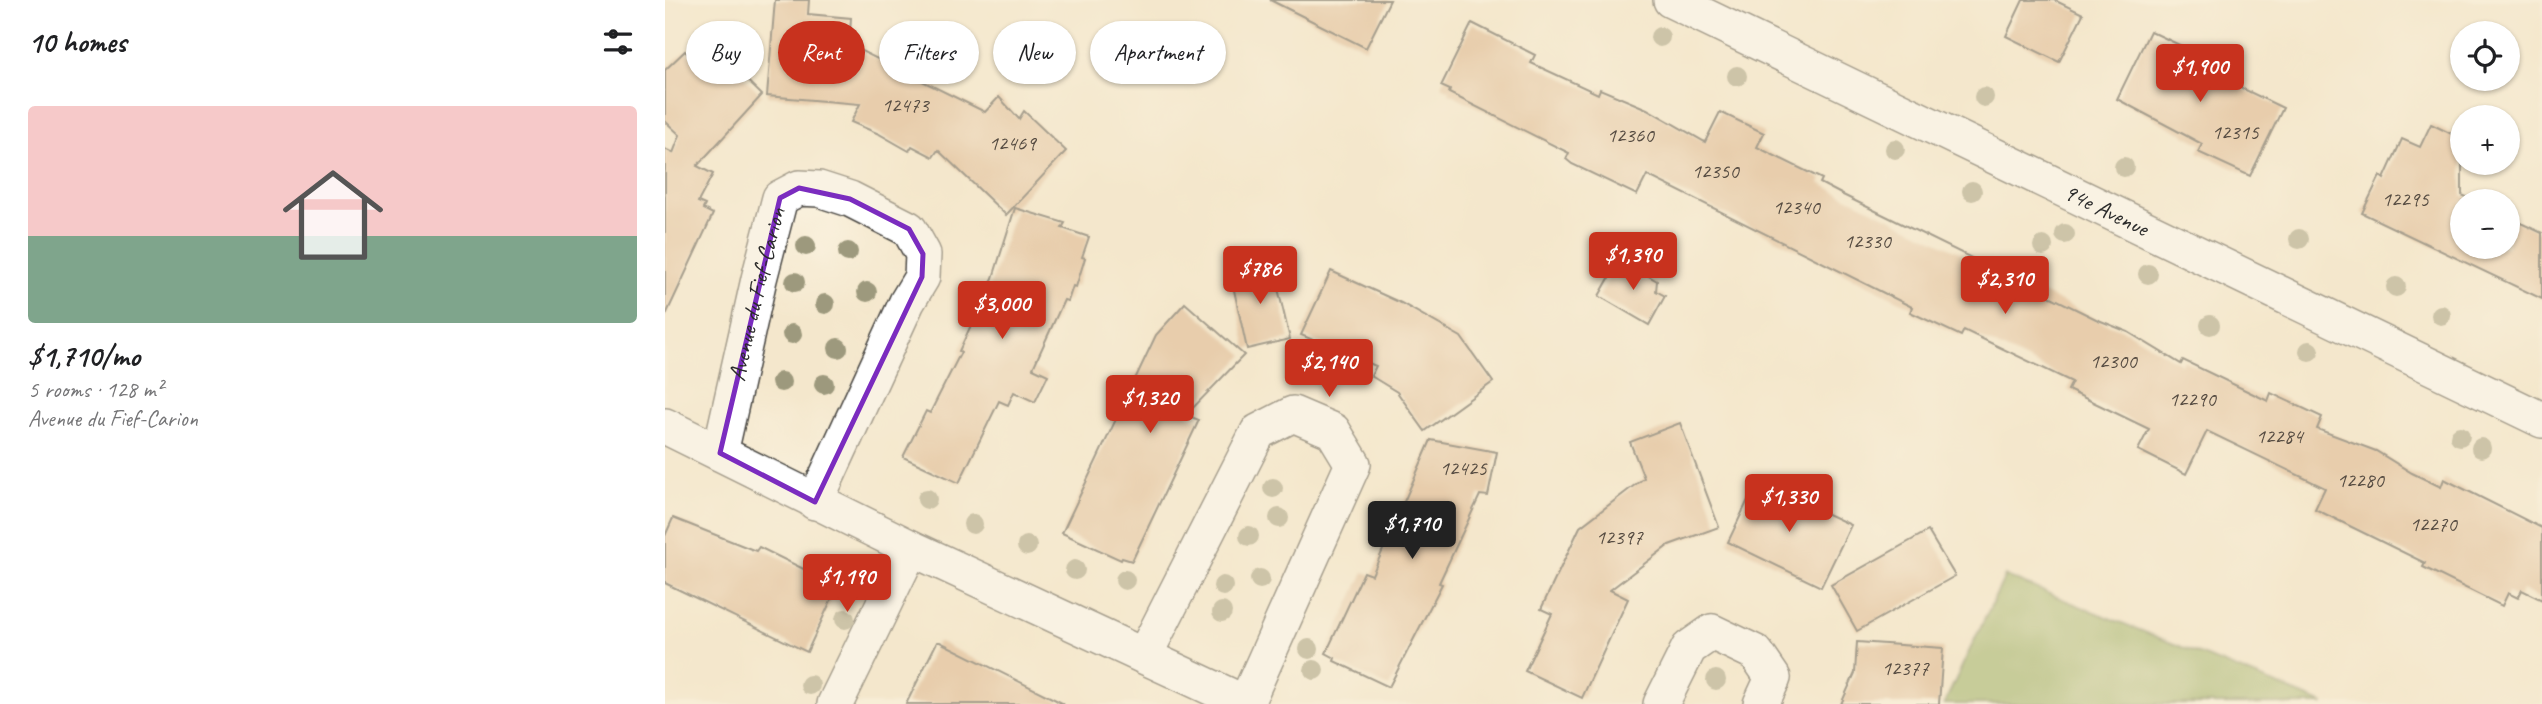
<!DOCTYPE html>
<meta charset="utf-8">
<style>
body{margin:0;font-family:Caveat,sans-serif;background:#f6f6f6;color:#202124;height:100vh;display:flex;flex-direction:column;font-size:26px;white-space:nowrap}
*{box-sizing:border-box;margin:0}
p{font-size:23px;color:#757577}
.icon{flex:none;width:38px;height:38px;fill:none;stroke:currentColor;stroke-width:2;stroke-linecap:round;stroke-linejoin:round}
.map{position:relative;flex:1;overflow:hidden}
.details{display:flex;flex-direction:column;background:#fff;width:665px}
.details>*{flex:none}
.top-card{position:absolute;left:21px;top:21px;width:665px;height:63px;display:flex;gap:14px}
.buttons{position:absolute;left:1785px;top:21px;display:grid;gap:14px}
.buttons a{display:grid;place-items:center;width:70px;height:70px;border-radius:50%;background:#fff;box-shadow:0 2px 5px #0004;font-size:35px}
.price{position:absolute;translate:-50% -60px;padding:0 16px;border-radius:7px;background:#c8321e;color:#fff;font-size:23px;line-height:46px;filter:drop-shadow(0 2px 4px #0008)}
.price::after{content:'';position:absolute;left:50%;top:42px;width:21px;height:16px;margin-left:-10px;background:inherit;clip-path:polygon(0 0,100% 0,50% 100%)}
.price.on{background:#222;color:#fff}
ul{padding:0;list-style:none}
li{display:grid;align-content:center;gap:14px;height:371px;padding:0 28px}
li+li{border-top:2px solid #e0e0e0}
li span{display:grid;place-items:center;height:217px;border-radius:7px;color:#555}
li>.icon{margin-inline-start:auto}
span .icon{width:126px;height:126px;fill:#fffc;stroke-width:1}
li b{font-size:30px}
h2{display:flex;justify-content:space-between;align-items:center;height:84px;padding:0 28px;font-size:30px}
.chip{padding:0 24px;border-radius:32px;background:#fff;box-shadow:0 2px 5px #0004;font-size:24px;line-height:63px}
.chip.on{background:#c8321e;color:#fff}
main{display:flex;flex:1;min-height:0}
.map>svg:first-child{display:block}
.forest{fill:#91aa5b;stroke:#5e6a43;stroke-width:2}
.building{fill:#d9ae86}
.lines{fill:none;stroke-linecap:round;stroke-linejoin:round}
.minor-casing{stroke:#494743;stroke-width:38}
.minor{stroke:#fff;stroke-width:35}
.tree{fill:#9d997d}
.marked{fill:none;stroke:#7b2cbf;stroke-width:5;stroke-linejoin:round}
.labels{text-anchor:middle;stroke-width:6;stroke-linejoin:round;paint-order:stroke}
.number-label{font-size:21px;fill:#564c42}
.street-label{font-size:24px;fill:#2b2b2b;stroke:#fcf5e5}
</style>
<main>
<section class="details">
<h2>10 homes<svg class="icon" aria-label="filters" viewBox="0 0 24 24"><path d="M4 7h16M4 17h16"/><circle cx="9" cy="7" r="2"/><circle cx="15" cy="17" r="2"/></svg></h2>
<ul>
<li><span style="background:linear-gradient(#f6c9c9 60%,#7fa58c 0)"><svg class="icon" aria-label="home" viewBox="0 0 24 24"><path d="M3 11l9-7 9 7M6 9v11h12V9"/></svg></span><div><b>$1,710/mo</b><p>5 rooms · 128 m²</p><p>Avenue du Fief-Carion</p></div></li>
</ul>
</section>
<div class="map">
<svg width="1877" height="704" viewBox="0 0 1877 704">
<rect width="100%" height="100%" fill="#fcf5e5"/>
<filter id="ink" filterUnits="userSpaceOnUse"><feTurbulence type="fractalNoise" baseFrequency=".0143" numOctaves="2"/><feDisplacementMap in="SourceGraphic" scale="14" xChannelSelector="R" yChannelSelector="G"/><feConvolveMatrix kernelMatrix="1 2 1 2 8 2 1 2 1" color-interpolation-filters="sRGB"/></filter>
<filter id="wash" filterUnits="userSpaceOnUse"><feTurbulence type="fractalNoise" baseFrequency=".00686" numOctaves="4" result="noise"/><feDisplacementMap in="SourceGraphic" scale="28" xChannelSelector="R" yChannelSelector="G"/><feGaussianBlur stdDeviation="1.57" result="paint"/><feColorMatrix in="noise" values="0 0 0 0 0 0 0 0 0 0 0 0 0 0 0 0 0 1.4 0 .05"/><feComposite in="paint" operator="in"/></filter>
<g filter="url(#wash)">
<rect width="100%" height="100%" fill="#f4e7cc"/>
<path class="forest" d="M1340 576 1659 704H1279Z"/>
<g id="blocks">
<g class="building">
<path d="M110 0H144L143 14 186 18 184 45 320 112 334 97 354 119 359 111 401 151 341 215 273 150 268 157 247 146 244 151 214 134 186 122 195 104 102 96Z"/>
<path d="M605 0H725L701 48Z"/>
<path d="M1358 0H1389L1418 14 1394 62 1341 36Z"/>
<path d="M807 23 870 55 866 63 933 94 935 89 982 109 1040 142 1055 112 1099 133 1092 147 1157 179 1155 183 1176 194 1431 319 1463 332 1516 364 1518 360 1603 401 1606 393 1657 417 1652 429 1711 451 1747 473 1776 487 1779 479 1877 528V600L1857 590 1853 598 1843 593 1837 606 1758 567 1760 563 1650 509 1660 488 1542 431 1521 474 1473 450 1484 429 1403 390 1407 382 1299 330 1296 336 1245 312 1247 307 982 175 972 195 907 164 901 159 904 153 784 93 785 90 776 86Z"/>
<path d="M1485 31 1542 58 1537 69 1618 108 1585 176 1533 152 1537 144 1452 99Z"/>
<path d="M20 51 45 75 60 59 97 95 32 166 48 174 33 202 40 205 38 209 48 214 0 317V149L8 153 15 135 0 121V70Z"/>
<path d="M1766 124 1797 139V195L1810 201H1797V247H1843V217L1877 233V299L1697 213 1715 176 1719 179 1737 139 1755 147Z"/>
<path d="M350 208 400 223 397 228 424 237 417 257 420 258 411 287 408 286 403 301 399 300 368 368 383 375 370 402 349 392 343 405 334 401 294 483 238 457 261 411 265 413 296 352 294 351 328 278Z"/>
<path d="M955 259 992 281 991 291 1000 296 984 325 934 296Z"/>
<path d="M607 263 625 339 582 349 565 272Z"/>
<path d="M666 271 736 303 796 337 828 382 760 431 732 392 706 376 711 366 636 335Z"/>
<path d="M520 303 579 355 521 415 534 420 467 561 457 558 456 560 397 533 491 335Z"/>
<path d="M1015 423 1054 527 1004 545 945 590 963 599 917 698 860 671 887 614 876 609 915 527 979 478 965 442Z"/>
<path d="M766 440 832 452 823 496 815 495 774 583 777 584 724 687 669 661 670 658 661 653 699 572 707 575Z"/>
<path d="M1092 481 1186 525 1156 587 1063 542Z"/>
<path d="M8 518 91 551 94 547 167 583 163 591 169 594 142 652 0 583V536Z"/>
<path d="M1263 531 1290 576 1192 631 1166 585Z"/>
<path d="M272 642H275L399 704H241Z"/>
<path d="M1192 642 1278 648 1274 704H1176L1190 673Z"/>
</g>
</g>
</g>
<g filter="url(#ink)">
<use href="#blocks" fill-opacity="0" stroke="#494743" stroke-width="2"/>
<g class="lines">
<g class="minor-casing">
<g id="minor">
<path id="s1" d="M1006 0 1877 420"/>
<path d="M0 426 246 548 582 704"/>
<path id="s2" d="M55 453 94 279 115 198 134 188 154 189 185 199 244 229 258 254 257 277 242 302 150 502"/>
<path d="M479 656 593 432 628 414 668 431 688 464 581 703"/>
<path d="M170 704 246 548"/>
<path d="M996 704 1024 648 1047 632 1091 653 1108 678 1096 704"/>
</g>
</g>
<use href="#minor" class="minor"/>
</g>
<g class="tree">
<circle cx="995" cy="37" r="10"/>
<circle cx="1072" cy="76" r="10"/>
<circle cx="1319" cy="97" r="10"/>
<circle cx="1230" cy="149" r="10"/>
<circle cx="1459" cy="167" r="10"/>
<circle cx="1307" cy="191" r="10"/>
<circle cx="1400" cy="234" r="10"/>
<circle cx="1634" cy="239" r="10"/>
<circle cx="141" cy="246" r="10"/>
<circle cx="1378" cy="246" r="10"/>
<circle cx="183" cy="252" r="10"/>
<circle cx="1483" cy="274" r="10"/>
<circle cx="130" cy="282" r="10"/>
<circle cx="1731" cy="287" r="10"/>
<circle cx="202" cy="292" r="10"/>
<circle cx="160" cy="304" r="10"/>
<circle cx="1776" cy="315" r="10"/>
<circle cx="1545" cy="325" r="10"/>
<circle cx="127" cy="334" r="10"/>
<circle cx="173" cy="348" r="10"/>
<circle cx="1644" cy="351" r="10"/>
<circle cx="116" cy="382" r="10"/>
<circle cx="159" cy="384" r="10"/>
<circle cx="1795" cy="436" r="10"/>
<circle cx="1816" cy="448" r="10"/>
<circle cx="608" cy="488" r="10"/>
<circle cx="262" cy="499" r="10"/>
<circle cx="614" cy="518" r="10"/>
<circle cx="308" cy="524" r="10"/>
<circle cx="584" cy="536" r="10"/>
<circle cx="362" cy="546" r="10"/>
<circle cx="410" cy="570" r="10"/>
<circle cx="595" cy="579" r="10"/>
<circle cx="460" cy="580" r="10"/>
<circle cx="558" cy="586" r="10"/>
<circle cx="557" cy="612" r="10"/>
<circle cx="180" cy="619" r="10"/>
<circle cx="644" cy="649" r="10"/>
<circle cx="649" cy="670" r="10"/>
<circle cx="1051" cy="680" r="10"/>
<circle cx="145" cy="685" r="10"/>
</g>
</g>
<path d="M0 0H1877V704H0ZM134 188 185 199 244 229 258 254 257 277 150 502 55 453 115 198Z" fill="#f4e7cc" fill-opacity=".55" fill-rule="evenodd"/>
<path class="marked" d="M134 188 185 199 244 229 258 254 257 277 150 502 55 453 115 198Z"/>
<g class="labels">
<g class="number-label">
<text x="240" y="112">12473</text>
<text x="1570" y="139">12315</text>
<text x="965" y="142">12360</text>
<text x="347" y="150">12469</text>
<text x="1050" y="178">12350</text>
<text x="1740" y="206">12295</text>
<text x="1131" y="214">12340</text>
<text x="1202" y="248">12330</text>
<text x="1448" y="368">12300</text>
<text x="1527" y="406">12290</text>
<text x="1614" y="443">12284</text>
<text x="798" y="475">12425</text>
<text x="1695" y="487">12280</text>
<text x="1768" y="531">12270</text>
<text x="954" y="544">12397</text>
<text x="1240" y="675">12377</text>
</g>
<g class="street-label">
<text dy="8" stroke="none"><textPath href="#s1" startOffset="483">94e Avenue</textPath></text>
<text dy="8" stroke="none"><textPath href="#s2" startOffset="163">Avenue du Fief-Carion</textPath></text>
</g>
</g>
</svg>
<div class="buttons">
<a><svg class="icon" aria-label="locate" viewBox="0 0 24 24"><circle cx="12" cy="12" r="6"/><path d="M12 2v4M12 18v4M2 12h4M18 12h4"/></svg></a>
<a>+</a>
<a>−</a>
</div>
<b class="price" style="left:1535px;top:104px">$1,900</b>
<b class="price" style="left:968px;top:292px">$1,390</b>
<b class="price" style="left:595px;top:306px">$786</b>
<b class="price" style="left:1340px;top:316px">$2,310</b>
<b class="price" style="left:337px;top:341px">$3,000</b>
<b class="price" style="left:664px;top:399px">$2,140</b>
<b class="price" style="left:485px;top:435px">$1,320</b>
<b class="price" style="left:1124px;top:534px">$1,330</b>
<b class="price on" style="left:747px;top:561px">$1,710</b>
<b class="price" style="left:182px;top:614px">$1,190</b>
<div class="top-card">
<a class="chip">Buy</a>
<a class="chip on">Rent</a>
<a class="chip">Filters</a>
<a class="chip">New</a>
<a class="chip">Apartment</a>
</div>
</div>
</main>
